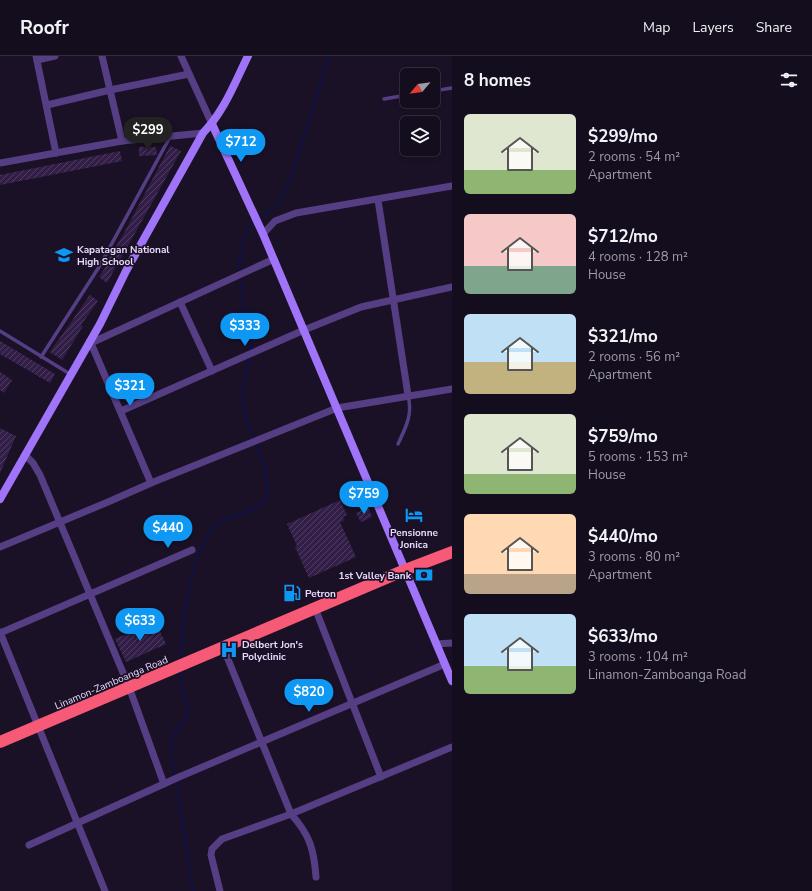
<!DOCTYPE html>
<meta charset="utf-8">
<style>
body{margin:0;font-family:"Nunito Sans",sans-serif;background:#1d1626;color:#f1f3f6;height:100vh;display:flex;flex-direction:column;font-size:15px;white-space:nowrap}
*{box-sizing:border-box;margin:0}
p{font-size:13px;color:#9d9ca4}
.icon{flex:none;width:22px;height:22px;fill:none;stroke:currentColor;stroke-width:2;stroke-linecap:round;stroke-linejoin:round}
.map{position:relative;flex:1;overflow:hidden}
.panel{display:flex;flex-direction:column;background:#140d1d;width:360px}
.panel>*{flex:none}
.needle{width:26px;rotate:241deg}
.fabs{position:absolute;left:400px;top:12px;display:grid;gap:8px}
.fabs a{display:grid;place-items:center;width:40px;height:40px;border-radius:6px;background:#140d1d;box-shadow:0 2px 6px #0003,0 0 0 1px #332d3b;font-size:20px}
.price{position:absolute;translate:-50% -34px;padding:0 9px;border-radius:14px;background:#0e98f4;color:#fff;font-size:13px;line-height:26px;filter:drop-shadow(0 1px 2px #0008)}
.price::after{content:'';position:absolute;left:50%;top:24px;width:12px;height:9px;margin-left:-6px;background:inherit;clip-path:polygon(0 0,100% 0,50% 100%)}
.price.current{background:#222;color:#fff}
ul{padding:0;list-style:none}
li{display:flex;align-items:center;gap:12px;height:100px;padding:0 12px}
li span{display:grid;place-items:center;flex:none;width:112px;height:80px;border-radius:6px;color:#555}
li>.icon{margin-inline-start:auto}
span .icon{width:48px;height:48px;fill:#fffc;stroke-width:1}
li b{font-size:17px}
h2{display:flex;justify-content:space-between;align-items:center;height:48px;padding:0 12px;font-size:17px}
header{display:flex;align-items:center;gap:24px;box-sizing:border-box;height:56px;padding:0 20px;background:#140d1d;border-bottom:1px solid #332d3b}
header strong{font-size:19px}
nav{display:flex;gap:22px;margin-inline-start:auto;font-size:14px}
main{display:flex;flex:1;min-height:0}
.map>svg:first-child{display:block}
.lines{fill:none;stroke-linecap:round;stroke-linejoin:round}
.stream{stroke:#0d1144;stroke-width:2}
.building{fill:url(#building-hatch)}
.lane{stroke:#563e84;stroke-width:3.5}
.street{stroke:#563e84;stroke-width:7}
.secondary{stroke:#9f74f9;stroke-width:8}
.highway{stroke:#f75a76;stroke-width:12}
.labels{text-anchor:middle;stroke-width:3.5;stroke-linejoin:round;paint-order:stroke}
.poi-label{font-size:10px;font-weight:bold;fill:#e8d9fd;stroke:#1b1127;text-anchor:start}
.street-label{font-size:10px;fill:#e8d9fd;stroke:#1b1127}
</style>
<header>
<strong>Roofr</strong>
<nav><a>Map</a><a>Layers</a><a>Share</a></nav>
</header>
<main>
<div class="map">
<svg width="452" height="835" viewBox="0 0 452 835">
<defs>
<pattern id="building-hatch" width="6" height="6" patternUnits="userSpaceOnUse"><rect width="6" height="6" fill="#321e47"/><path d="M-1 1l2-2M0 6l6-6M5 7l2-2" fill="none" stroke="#503e62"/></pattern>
</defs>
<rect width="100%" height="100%" fill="#1b1127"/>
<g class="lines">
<g class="stream">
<path d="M259 163 278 148 291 122 329 0"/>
<path d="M240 216C239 201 241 176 254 166"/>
<path d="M240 220 242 241 253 280 250 296"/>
<path d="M250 301 242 338 247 365 255 383"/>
<path d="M181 605C182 568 190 499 214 470 220 464 242 458 250 454 256 451 261 448 266 444 270 423 264 408 256 387"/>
<path d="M175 720C168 685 170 684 189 655L180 625 181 613"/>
<path d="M176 724 193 835"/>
</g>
</g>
<g class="building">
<path d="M170 90 181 95 107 227 99 221 107 209 105 208 123 179Z"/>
<path d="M139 91H156L157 99 139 100Z"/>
<path d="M120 95 122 105 0 129V119Z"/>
<path d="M90 239 98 245 81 269 83 270 62 304 50 296Z"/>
<path d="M0 285 55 318 50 327 0 298Z"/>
<path d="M0 316 12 324 4 337 0 334Z"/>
<path d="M0 372 16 380 0 417Z"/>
<path d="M340 444 347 459 343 461 344 465 340 466 356 501 309 522 295 491 297 490 287 468Z"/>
<path d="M368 451 372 461 361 466 356 457Z"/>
<path d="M427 514 430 521 422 524 420 517Z"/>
<path d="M292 528 300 542 292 546 285 531Z"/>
<path d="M155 565 166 588 126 606 115 583Z"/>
</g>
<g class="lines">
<g class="lane">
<path d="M433 35 452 32"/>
<path d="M384 43 407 39"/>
<path d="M0 275 70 318"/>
<path d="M41 301 99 211 170 81"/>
<path d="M398 388C406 371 413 358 408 340"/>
</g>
<g class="street">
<path d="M36 0 56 97"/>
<path d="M102 0 122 85"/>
<path d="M181 0 212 68"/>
<path d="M37 4 55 0"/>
<path d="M47 49 110 34 189 18"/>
<path d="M0 107 122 85 203 77"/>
<path d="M378 144 408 339"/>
<path d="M263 178 275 165 296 157 452 130"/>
<path d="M180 246 212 315"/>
<path d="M90 285 151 427"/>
<path d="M91 287 274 203"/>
<path d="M121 355 304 274 361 251 452 231"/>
<path d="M25 399 33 407 40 419 129 631 164 728"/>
<path d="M0 491 108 446 151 427 337 352 452 333"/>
<path d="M315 552 381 721"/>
<path d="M0 576 105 835"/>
<path d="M0 577 192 494"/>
<path d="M436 588 452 587"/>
<path d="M223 591 291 758C310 779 314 794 316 821"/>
<path d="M29 789 179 721 445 608"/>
<path d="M220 835 211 799 212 793 222 783 291 758 452 691"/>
</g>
<g class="secondary">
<path d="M212 68 263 178 452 625"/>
<path d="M0 443 100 268 126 215 203 77C224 56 235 26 248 0"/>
</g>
<path class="highway" d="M0 686 405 514 452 496"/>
</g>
<defs>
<g id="school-bare" transform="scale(1.38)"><path d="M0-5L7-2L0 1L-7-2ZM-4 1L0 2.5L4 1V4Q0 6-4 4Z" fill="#0e98f4" stroke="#1b1127" stroke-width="2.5" paint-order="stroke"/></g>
<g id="hotel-bare" transform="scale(1.38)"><path d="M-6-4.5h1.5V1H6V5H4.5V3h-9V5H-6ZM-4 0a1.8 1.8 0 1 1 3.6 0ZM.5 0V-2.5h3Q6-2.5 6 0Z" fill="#0e98f4" stroke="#1b1127" stroke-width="2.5" paint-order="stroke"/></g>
<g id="bank-bare" transform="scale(1.38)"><path d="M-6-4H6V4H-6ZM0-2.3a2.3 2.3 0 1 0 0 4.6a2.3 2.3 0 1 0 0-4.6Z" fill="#0e98f4" stroke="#1b1127" stroke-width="2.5" paint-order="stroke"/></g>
<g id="fuel-bare" transform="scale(1.38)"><path d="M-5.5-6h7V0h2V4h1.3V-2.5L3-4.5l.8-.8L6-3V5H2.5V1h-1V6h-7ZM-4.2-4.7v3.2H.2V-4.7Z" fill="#0e98f4" stroke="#1b1127" stroke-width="2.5" paint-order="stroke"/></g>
<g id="hospital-bare" transform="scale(1.38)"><path d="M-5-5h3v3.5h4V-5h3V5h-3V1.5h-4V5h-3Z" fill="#0e98f4" stroke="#1b1127" stroke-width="2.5" paint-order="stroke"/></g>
</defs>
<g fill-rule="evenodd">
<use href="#school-bare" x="64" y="199"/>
<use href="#hotel-bare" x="414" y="459"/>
<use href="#bank-bare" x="424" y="519"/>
<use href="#fuel-bare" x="292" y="537"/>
<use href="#hospital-bare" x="229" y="594"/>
</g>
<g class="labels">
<g class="poi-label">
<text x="77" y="197">Kapatagan National<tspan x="77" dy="12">High School</tspan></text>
<text x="414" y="480" text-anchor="middle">Pensionne<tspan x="414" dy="12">Jonica</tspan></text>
<text x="411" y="523" text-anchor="end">1st Valley Bank</text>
<text x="305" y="541">Petron</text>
<text x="242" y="592">Delbert Jon's<tspan x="242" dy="12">Polyclinic</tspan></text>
</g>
<g class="street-label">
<text transform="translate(111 626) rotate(-23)" y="4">Linamon-Zamboanga Road</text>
</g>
</g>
</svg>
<div class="fabs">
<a><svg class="needle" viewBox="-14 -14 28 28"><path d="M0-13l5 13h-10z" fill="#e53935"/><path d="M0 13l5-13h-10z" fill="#9d9ca4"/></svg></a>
<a><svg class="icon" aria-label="layers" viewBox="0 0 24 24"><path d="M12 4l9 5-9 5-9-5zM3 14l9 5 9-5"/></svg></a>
</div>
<b class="price current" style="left:148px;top:95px">$299</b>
<b class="price" style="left:241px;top:107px">$712</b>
<b class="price" style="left:245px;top:291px">$333</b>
<b class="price" style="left:130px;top:351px">$321</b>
<b class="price" style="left:364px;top:459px">$759</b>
<b class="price" style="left:168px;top:493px">$440</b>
<b class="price" style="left:140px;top:586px">$633</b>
<b class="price" style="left:309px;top:657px">$820</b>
</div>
<section class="panel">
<h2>8 homes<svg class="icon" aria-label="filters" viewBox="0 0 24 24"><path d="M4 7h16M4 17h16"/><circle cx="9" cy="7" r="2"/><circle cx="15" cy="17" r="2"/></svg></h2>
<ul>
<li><span style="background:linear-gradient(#dfe7d0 70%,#8fb573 0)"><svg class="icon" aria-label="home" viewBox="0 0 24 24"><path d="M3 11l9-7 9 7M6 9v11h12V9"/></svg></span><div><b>$299/mo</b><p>2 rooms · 54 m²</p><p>Apartment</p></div></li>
<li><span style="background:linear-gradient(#f6c9c9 65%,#7fa58c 0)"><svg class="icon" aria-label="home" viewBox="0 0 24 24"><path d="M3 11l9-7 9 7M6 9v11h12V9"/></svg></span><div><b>$712/mo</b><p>4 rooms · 128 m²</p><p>House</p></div></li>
<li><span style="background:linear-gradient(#bfe0f5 60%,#c2b280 0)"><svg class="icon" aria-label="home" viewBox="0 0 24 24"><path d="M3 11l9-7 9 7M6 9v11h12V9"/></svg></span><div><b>$321/mo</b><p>2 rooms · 56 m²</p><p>Apartment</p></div></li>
<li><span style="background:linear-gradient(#dfe7d0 75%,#8fb573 0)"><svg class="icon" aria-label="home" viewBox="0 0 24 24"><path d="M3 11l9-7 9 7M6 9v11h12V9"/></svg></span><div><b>$759/mo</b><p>5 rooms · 153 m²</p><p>House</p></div></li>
<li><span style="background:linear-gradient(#ffd9b3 75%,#b9a48a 0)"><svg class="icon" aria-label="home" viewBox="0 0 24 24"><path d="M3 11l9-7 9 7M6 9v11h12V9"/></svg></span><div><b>$440/mo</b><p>3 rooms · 80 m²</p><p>Apartment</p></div></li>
<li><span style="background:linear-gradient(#bfe0f5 65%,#8fb573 0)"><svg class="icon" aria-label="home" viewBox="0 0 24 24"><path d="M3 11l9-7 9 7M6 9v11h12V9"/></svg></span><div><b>$633/mo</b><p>3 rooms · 104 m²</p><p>Linamon-Zamboanga Road</p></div></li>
</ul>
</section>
</main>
